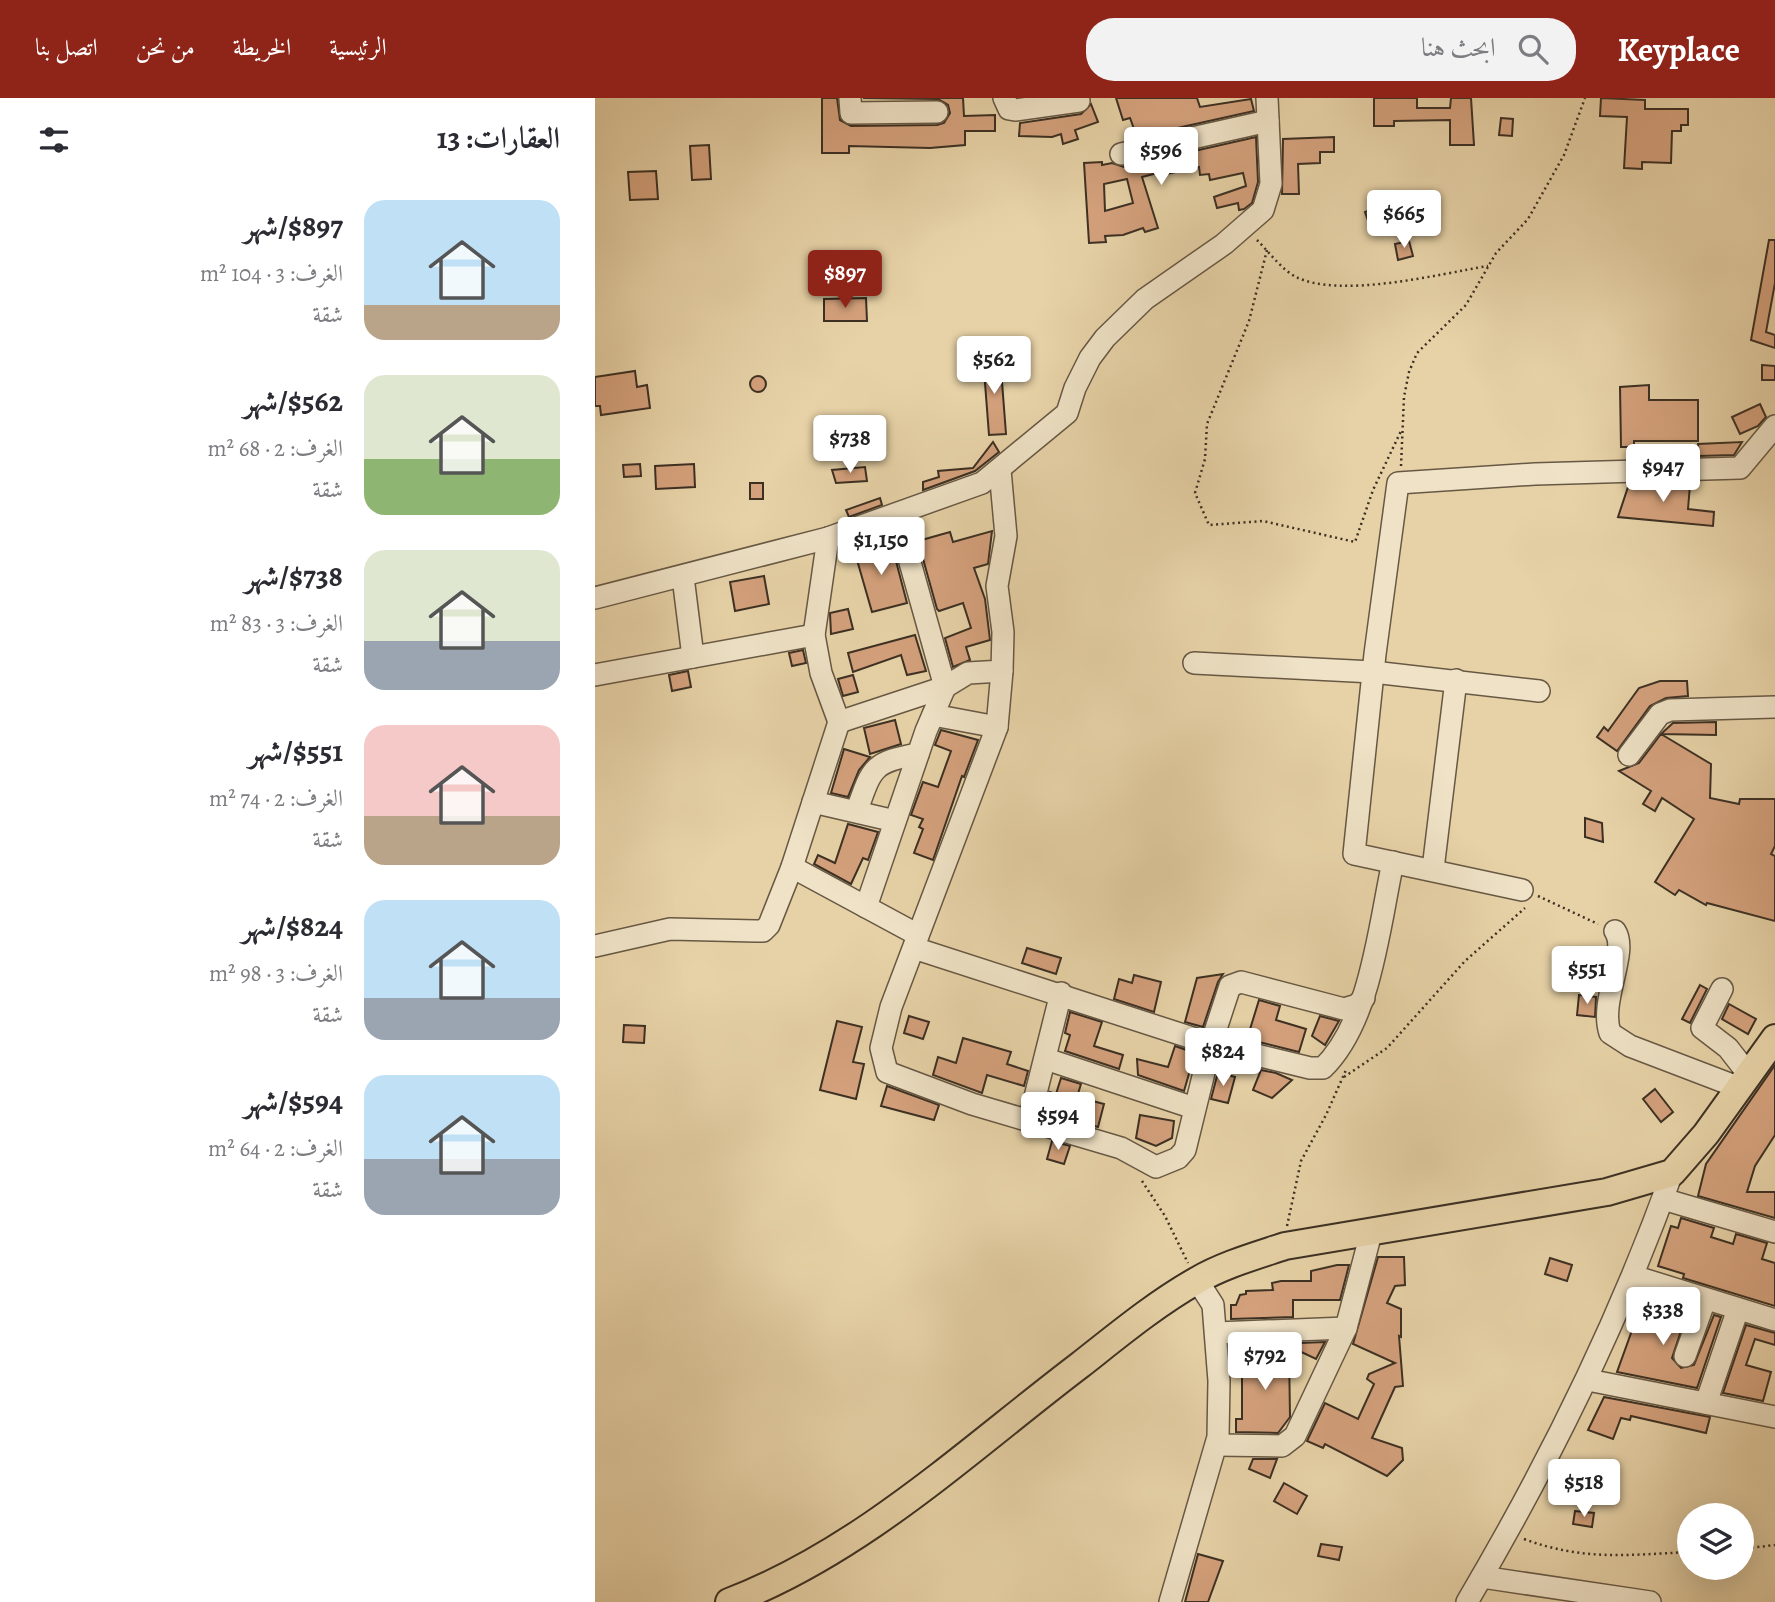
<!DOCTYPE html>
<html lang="ar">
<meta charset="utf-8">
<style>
body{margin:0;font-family:Alegreya,Amiri,serif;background:#f2f2f3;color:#2b2b33;direction:rtl;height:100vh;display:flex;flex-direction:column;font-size:26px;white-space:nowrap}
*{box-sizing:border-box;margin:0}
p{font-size:23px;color:#7c7c81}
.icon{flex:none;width:38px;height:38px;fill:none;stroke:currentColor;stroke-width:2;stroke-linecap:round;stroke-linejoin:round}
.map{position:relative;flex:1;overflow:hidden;direction:ltr}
.sheet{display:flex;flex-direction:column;background:#fff;width:595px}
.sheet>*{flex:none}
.controls{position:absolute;left:1082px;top:1405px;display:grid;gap:14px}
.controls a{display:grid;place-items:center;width:77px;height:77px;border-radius:50%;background:#fff;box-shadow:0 7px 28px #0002;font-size:35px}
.price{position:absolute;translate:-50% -60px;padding:0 16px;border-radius:7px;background:#fff;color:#222;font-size:23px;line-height:46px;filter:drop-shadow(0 2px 4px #0008)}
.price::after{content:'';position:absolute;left:50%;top:42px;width:21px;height:16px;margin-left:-10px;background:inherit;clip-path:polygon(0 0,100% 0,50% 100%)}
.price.current{background:#8f2418;color:#fff}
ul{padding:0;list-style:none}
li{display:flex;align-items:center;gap:21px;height:175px;padding:0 35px}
li span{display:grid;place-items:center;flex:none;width:196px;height:140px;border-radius:21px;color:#555}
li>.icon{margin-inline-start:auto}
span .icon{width:84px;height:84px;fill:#fffc;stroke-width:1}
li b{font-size:30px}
h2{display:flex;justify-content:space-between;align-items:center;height:84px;padding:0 35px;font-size:30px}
header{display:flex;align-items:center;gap:42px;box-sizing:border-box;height:98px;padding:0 35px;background:#8f2418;color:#fff}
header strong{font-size:33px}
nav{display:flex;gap:38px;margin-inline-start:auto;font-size:24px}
.search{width:490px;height:63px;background:#f2f2f3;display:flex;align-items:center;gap:18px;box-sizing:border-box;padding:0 24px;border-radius:28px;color:#7c7c81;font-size:26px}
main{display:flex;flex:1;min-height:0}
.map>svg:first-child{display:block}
.building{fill:#d4a17c;stroke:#3c3023;stroke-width:2;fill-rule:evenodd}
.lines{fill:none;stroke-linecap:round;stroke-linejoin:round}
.minor-casing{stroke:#675844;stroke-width:24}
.major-casing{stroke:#3c3023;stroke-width:30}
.path{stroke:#3c3023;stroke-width:2.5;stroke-dasharray:2 3.5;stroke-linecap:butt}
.minor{stroke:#efe2c6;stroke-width:21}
.major{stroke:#e7d2a7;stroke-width:26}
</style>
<header>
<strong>Keyplace</strong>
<div class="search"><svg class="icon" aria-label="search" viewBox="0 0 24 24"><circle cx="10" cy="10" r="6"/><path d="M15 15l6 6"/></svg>ابحث هنا</div>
<nav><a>الرئيسية</a><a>الخريطة</a><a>من نحن</a><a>اتصل بنا</a></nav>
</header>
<main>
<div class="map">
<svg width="1180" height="1504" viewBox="0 0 1180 1504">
<rect width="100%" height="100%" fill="#e7d2a7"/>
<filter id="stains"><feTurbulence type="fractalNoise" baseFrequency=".00286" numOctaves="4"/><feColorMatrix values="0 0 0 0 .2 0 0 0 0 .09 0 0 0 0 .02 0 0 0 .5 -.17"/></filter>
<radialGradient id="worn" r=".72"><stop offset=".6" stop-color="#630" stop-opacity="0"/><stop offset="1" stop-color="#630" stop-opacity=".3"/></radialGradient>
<g class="building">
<path d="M227 0H242L245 22 256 28 342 27 349 25 355 15 353 7 343 1 268 0H368L369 18 400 17V33H370V47L335 50 254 48V55H227Z"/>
<path d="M521 0H602L605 9 656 1 659 13 542 39 535 20 528 22Z"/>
<path d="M779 0H822V10H855L856 0H876L879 47H855V22L799 23V28H779Z"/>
<path d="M1006 0 1050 2V11H1093V27H1086V33H1077L1076 65 1047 64V71L1029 70 1032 19 1005 18Z"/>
<path d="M496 6 503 24 480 32 483 41 468 46 466 36 457 39 424 38 425 25 486 16Z"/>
<path d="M906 20 918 21 917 38 904 37Z"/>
<path d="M661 39 663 84 657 105 649 111 644 112 643 105 622 110 619 99 651 88 648 75 615 82 614 76 605 77 604 69 571 76 570 73 547 79 563 130 550 134 548 130 528 137 510 138 511 144 494 145 489 65 507 64V67L517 65 529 69ZM532 81 538 105 510 113 509 86Z"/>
<path d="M739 39V54H725V65L703 66 704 96H687L688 41Z"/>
<path d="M114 47 116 81 97 82 95 48Z"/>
<path d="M61 73 63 101 35 102 33 74Z"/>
<path d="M790 106 798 127 777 134 770 114Z"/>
<path d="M1174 142H1180V185L1171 234 1180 237V250L1156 242Z"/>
<path d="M814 143 818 158 803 162 800 146Z"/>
<path d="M271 200 272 223H229V201Z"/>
<path d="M405 258 411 336 394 337 388 259Z"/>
<path d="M1167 267 1180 268V282H1167Z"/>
<path d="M40 273 42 289 52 287 55 310 6 317 5 308H0V279Z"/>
<circle cx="163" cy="286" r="8"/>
<path d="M1054 287V302H1103V343H1039V349H1026L1025 289Z"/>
<path d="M1165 306 1171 319 1163 328 1145 336 1137 319Z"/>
<path d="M398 344 404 354 380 373 328 392V384L344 379 343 373 378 370Z"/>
<path d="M1147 344 1139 357 1104 358 1103 346Z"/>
<path d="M45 366 46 378 29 379 28 367Z"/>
<path d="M99 366 100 389 61 391 60 368Z"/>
<path d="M270 369 272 383 241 385 237 372Z"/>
<rect x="155" y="385" width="13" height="16"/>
<path d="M1073 385 1095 387 1093 411 1119 414 1118 428 1023 419 1034 386Z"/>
<path d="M285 400 287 407 254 419 251 412Z"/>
<path d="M397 433 393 466 379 470 390 501 395 542 371 549 375 562 358 569 350 540 376 530 368 505 344 513 342 511 323 443 355 434 358 444Z"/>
<path d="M296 444 312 505 277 514 260 455Z"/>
<path d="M169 478 174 506 140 513 135 484Z"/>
<path d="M253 511 258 531 236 536 235 515Z"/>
<path d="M320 537 331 573 312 577 306 557 258 574 253 555Z"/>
<path d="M208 552 211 565 197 568 194 555Z"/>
<path d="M93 573 96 589 77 593 74 577Z"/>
<path d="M258 577 263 594 248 598 243 581Z"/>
<path d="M1065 583H1092L1093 598 1071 600 1055 608 1022 653 1002 639 1009 629 1013 633 1044 590Z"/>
<path d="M300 622 306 646 275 656 269 630Z"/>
<path d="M1121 624V637L1066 636 1078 625Z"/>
<path d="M346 632 383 642 369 679 367 678 338 762 319 755 328 731 324 729 328 721 316 717 328 684 343 689 356 653 340 647Z"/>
<path d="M1066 636 1116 666 1115 700 1144 706 1145 701H1180V748L1176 756 1180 758V823L1112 805 1111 807 1084 792 1080 797 1060 784 1099 721 1067 700 1060 713 1048 706 1056 693 1024 673 1044 665Z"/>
<path d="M249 651 275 659 264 672 253 699 236 695Z"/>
<path d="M990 720 1007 725 1008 744 990 739Z"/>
<path d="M253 726 283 734 273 762 268 760 256 786 219 766 223 757 240 765Z"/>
<path d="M432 850 466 860 461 876 427 865Z"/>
<path d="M628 876 623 884 608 929 590 924 602 880Z"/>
<path d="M539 877 566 884 559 914 519 901 524 881 537 885Z"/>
<path d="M1105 887 1112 891 1095 925 1087 921Z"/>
<path d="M984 897 1001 899 1000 919 982 917Z"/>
<path d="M664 902 685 908 681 922 711 931 704 954 652 941Z"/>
<path d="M1134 906 1161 921 1153 936 1127 921Z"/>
<path d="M475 914 507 924 499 948 528 957 524 971 470 953 475 937 470 935Z"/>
<path d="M314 918 334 924 328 941 309 935Z"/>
<path d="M725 918 744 923 730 947 717 938Z"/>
<path d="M242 923 267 929 258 964 269 966 261 1001 225 992Z"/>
<path d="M29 927 50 928 49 945 28 944Z"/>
<path d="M368 940 416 954 412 966 433 973 429 988 392 977 387 995 338 977 343 959 361 965Z"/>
<path d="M580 948 600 955 589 993 543 977 542 961 573 969Z"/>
<path d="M1180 967V1037L1160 1068 1152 1094H1180V1120L1103 1098 1111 1066Z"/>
<path d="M666 972 681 975 697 982 677 1000 658 992Z"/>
<path d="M623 974 640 979 633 1005 616 1001Z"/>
<path d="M466 980 486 986 482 999 509 1006 503 1029 450 1014 455 994 461 996Z"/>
<path d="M292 988 344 1007 339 1022 286 1008Z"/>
<path d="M1060 991 1078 1014 1066 1024 1048 1001Z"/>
<path d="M545 1017 579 1023 577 1040 561 1048 541 1040Z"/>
<path d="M457 1043 475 1048 469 1066 452 1061Z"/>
<path d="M1086 1120 1119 1130 1116 1139 1138 1146 1141 1136 1172 1145 1167 1161 1180 1165V1208L1088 1180 1089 1176 1063 1168 1076 1128 1083 1130Z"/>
<path d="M783 1159H809L810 1187 800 1188 792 1205 806 1211V1239L804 1238 808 1288 800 1289 777 1340 807 1350 808 1362 792 1378 730 1346 728 1350 712 1343 730 1305 763 1321 779 1286 772 1281 774 1276 800 1265 758 1246Z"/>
<path d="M955 1160 977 1167 972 1183 950 1176Z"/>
<path d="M742 1167H754L745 1202H698V1219L636 1221V1207H641L645 1197 651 1196V1193L678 1192 677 1185 686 1183H716V1173Z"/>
<path d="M1048 1202 1091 1218 1077 1260 1086 1270 1099 1267 1119 1217 1126 1219 1102 1290 1022 1274Z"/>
<path d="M1151 1227 1180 1235V1247L1160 1241 1151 1267 1176 1274 1168 1303 1128 1295Z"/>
<path d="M730 1244 721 1261 702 1252 705 1245Z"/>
<path d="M647 1254H694L695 1319 683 1335 641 1334V1321H647Z"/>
<path d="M1009 1299 1115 1319 1111 1335 1036 1318 1035 1322 1026 1320 1018 1341 993 1332Z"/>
<path d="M658 1361H682L675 1380 654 1371Z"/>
<path d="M689 1385 712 1398 702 1416 679 1403Z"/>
<path d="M980 1413 999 1415 997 1429 978 1426Z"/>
<path d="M726 1446 747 1449 744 1462 723 1458Z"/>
<path d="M603 1456 628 1463 613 1504H590Z"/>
</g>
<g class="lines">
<g class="minor-casing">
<g id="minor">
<path d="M255 0 256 15 342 14"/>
<path d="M409 0 414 11 420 12 484 3"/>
<path d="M526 56 673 23"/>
<path d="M88 479 98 559"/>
<path d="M0 500 233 440 387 385 472 315 480 290 495 260 510 240 550 201 629 146 668 112 676 86 672 0"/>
<path d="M599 565 778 574 944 593"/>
<path d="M407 573 402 629 296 909 286 950 292 974 377 1006 526 1050 561 1069 583 1060 590 1052 616 946 635 888 646 884 749 911 762 907 769 900"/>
<path d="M0 577 219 537"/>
<path d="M338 617 402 629"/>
<path d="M244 624 350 589 373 575 407 573 408 534 402 488 411 438 405 372"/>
<path d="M1034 657 1065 616 1075 612 1180 609"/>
<path d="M218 704 300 723"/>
<path d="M262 712C277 670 277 664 323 656"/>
<path d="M197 769 323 837"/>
<path d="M838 771 861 582"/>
<path d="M927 792 759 756 780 556 803 385 940 376 1145 370 1180 328"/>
<path d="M271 809 331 633 350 589 302 418"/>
<path d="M1020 833C1034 854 1004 903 1015 935L1035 948 1145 990"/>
<path d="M0 848 75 831 161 833H168L174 827 197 769 244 624 226 575 219 537 233 440"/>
<path d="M319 850 616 946 715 970H728C776 923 784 828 798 764"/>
<path d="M1127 891 1107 930 1133 950 1154 977"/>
<path d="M451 961 599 1010"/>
<path d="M434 1023 466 895"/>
<path d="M1068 1101 1180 1134"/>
<path d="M1038 1178 1180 1222"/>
<path d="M621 1235 751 1230"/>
<path d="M1090 1258 1110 1202"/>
<path d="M993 1282 1180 1319"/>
<path d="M1111 1305 1143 1211"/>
<path d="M622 1347 687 1348 700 1338 751 1230 776 1135"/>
<path d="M887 1479 1055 1504"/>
<path d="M575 1504 623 1339 624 1283 618 1207 602 1182"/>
<path d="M872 1504C953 1367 1023 1226 1077 1075"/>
</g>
</g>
<g class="major-casing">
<path id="major" d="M134 1504C267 1453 373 1352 485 1267 522 1238 559 1207 601 1183 628 1167 660 1158 690 1148L1012 1094 1077 1075 1111 1036 1180 940"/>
</g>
<g class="path">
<path d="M662 142C674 154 686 171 701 179 746 201 844 176 893 168"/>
<path d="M672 152 654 223 612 326 610 361 600 395 614 427 668 423 760 444 778 392 806 333"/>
<path d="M806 368 809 299 814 274 822 255 871 207 901 155 933 121 969 57 990 0"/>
<path d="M943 798 1003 826"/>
<path d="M749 979 792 950 870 863 930 810"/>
<path d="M547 1083 570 1118 593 1165"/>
<path d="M692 1128 706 1063 731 1017 751 972"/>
<path d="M929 1441C988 1463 1033 1457 1094 1454"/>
<path d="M1146 1451 1180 1447"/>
</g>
<use href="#minor" class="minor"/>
<use href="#major" class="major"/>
</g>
<rect width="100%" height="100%" filter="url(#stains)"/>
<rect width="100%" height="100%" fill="url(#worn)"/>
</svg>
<div class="controls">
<a><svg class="icon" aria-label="layers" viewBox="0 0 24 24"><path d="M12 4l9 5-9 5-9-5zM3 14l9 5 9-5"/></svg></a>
</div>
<b class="price" style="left:566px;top:89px">$596</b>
<b class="price" style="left:809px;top:152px">$665</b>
<b class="price current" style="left:250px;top:212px">$897</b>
<b class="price" style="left:399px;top:298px">$562</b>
<b class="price" style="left:255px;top:377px">$738</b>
<b class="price" style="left:1068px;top:406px">$947</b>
<b class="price" style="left:286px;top:479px">$1,150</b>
<b class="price" style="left:992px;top:908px">$551</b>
<b class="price" style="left:628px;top:990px">$824</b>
<b class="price" style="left:463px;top:1054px">$594</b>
<b class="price" style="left:1068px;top:1249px">$338</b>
<b class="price" style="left:670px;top:1294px">$792</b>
<b class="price" style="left:989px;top:1421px">$518</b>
</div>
<section class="sheet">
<h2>العقارات: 13<svg class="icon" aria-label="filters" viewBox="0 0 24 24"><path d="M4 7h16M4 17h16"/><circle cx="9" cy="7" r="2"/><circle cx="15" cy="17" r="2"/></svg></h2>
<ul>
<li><span style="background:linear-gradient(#bfe0f5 75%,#b9a48a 0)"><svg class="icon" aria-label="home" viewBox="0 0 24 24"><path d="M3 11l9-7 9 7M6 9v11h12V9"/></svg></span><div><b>$897/شهر</b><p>الغرف: 3 · 104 m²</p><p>شقة</p></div></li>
<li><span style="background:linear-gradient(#dfe7d0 60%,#8fb573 0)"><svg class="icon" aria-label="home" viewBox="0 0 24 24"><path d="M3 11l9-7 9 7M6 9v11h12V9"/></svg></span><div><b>$562/شهر</b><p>الغرف: 2 · 68 m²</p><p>شقة</p></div></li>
<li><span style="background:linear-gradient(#dfe7d0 65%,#9aa5b1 0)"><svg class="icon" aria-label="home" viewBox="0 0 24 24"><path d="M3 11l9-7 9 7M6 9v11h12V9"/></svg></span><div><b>$738/شهر</b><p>الغرف: 3 · 83 m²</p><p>شقة</p></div></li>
<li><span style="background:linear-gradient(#f6c9c9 65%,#b9a48a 0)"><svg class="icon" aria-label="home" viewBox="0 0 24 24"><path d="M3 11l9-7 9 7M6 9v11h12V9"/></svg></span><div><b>$551/شهر</b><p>الغرف: 2 · 74 m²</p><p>شقة</p></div></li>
<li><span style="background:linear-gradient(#bfe0f5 70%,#9aa5b1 0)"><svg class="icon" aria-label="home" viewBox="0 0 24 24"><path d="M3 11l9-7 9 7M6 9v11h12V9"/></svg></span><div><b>$824/شهر</b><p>الغرف: 3 · 98 m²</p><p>شقة</p></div></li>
<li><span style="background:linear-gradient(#bfe0f5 60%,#9aa5b1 0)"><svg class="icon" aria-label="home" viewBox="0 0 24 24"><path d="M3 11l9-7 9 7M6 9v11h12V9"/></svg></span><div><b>$594/شهر</b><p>الغرف: 2 · 64 m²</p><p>شقة</p></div></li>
</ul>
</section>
</main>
